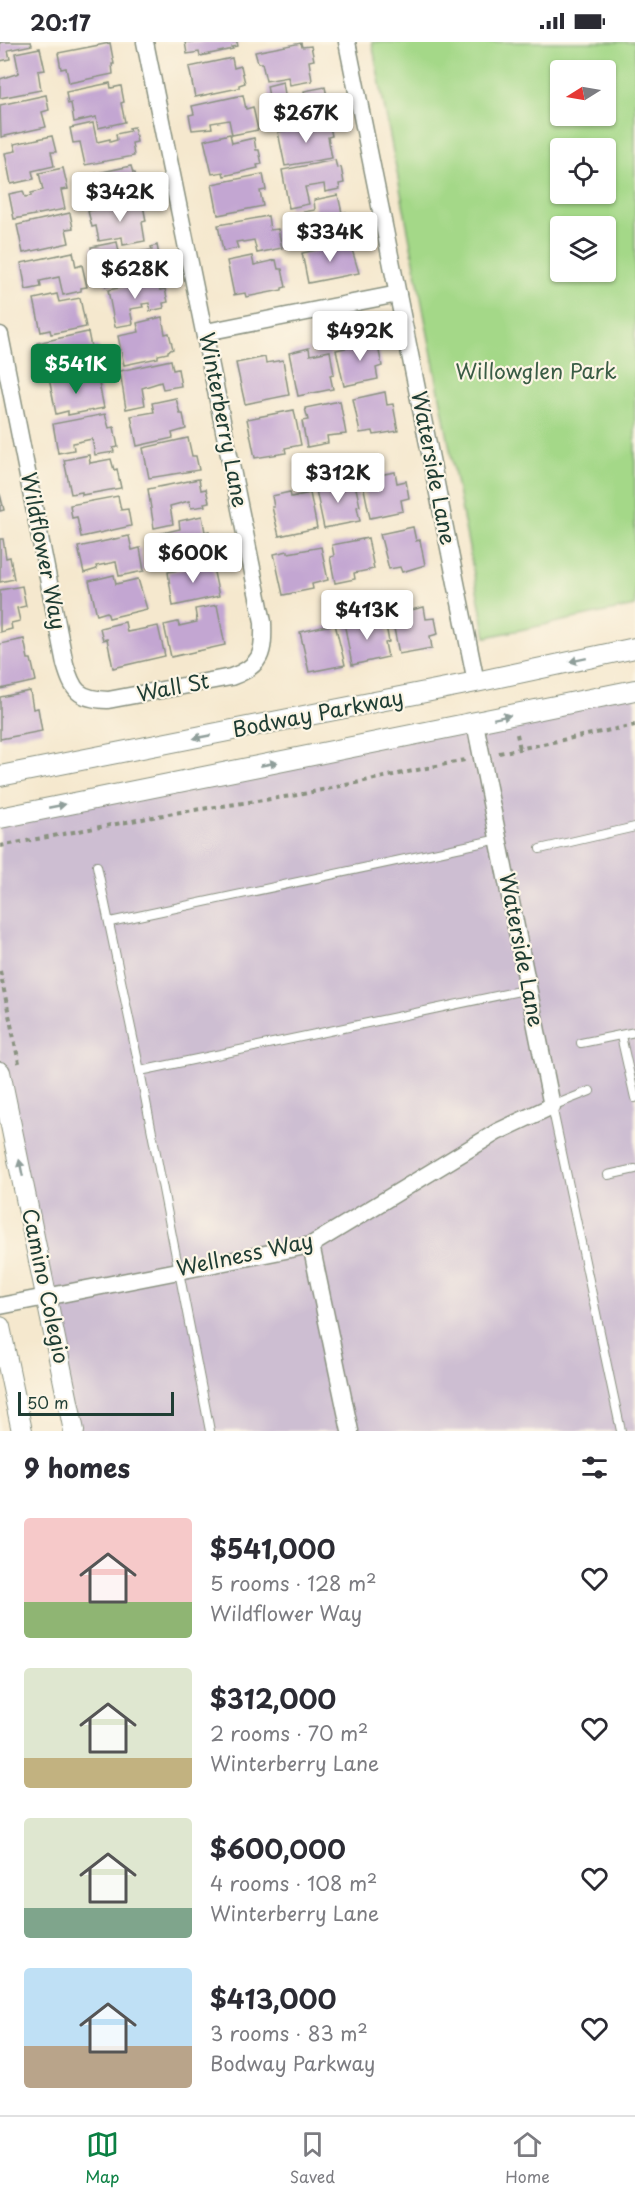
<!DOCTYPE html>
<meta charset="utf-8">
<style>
body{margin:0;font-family:"Playpen Sans",sans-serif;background:#f2f2f3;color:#2b2b33;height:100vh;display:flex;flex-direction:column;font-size:22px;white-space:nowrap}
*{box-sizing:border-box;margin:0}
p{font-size:20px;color:#7c7c81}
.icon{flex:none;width:33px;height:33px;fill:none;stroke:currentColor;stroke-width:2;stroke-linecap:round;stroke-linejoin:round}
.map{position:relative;height:1389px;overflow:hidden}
.details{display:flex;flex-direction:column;background:#fff;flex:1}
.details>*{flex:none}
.needle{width:39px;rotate:259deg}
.fabs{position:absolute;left:550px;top:18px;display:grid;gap:12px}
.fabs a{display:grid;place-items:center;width:66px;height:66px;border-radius:6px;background:#fff;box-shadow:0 2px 4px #0004;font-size:30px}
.scale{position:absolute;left:18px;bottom:15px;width:156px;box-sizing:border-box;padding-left:6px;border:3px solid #1f3d34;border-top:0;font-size:16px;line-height:21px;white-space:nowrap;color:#1f3d34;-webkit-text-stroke:4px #fcf5e5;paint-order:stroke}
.price{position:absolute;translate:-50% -51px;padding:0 14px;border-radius:6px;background:#fff;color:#222;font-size:20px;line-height:39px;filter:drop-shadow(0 2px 3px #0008)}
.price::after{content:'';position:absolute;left:50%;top:36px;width:18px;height:14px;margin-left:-9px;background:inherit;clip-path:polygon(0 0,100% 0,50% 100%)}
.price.selected{background:#0b8043;color:#fff}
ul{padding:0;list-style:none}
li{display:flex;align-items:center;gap:18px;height:150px;padding:0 24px}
li span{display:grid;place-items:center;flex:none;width:168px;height:120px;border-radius:6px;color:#555}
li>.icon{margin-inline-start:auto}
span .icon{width:72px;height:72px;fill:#fffc;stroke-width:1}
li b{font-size:26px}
h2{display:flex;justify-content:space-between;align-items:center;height:72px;padding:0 24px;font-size:26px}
.status{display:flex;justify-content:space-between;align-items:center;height:42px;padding:0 30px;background:#fff;direction:ltr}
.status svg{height:16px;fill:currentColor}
.tab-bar{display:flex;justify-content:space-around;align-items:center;height:84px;border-top:2px solid #e1e1e2;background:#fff;font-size:16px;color:#7c7c81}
.tab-bar a{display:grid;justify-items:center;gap:3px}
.tab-bar .selected{color:#0b8043}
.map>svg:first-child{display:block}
.industrial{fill:#cdbed2}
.green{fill:#a4d888;stroke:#628a5e;stroke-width:1.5;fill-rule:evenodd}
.building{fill:#c3a6d2}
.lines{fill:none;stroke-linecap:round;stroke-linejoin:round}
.service-casing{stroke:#8a9281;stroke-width:10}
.minor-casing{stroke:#8a9281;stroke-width:19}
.tertiary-casing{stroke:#8a9281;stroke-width:22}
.path{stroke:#8a9281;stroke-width:4;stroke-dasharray:4.5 4.5;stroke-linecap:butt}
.service{stroke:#fff;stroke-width:8}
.minor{stroke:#fff;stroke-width:16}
.tertiary{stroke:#fff;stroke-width:20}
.oneway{fill:#8f9e9a}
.labels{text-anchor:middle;stroke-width:4.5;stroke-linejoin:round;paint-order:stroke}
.park-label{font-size:21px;fill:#3a5c45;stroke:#fcf5e5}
.street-label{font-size:21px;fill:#1f3d34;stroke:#fcf5e5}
</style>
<div class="status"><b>20:17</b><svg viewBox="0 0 49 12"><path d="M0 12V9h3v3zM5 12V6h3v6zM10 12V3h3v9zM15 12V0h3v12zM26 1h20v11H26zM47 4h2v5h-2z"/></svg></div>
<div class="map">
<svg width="635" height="1389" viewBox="0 0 635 1389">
<rect width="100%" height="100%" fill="#fcf5e5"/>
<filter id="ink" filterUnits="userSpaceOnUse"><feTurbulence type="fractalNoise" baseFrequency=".0167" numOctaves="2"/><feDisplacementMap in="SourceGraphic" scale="12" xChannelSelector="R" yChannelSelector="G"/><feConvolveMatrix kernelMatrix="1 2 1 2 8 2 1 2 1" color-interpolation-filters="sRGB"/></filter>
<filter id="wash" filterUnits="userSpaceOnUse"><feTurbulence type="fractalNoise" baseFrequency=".008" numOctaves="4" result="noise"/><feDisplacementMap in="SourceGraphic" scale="24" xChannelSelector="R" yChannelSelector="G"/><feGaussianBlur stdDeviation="1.35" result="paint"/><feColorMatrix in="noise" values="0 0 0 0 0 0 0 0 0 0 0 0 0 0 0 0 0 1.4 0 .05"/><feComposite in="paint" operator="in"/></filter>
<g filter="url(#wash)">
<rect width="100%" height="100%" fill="#f5e8ce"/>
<path class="industrial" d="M635 648V1389H74L0 1030V776Z"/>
<path class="green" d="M372 0H635V564L486 595ZM561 28H606V74H561ZM561 106H606V152H561ZM561 184H606V230H561Z"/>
<g id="blocks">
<g class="building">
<path d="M0 0H31L32 3 8 8 10 17 0 19Z"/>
<path d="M185 0H237L238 4 232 5 233 7 200 14 199 10 187 12Z"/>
<path d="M110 1 114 22H112L113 32 69 41 66 26 61 27 58 11Z"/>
<path d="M301 1 302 5 311 4 314 18 309 19 312 39 290 43 288 35 266 39 262 21H258L255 10Z"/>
<path d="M40 6 45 28 38 29 41 48 0 56V37L19 31 15 11Z"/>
<path d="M232 16 234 26 241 24 245 41 239 43V46L195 55 189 25Z"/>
<path d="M283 40 286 58 305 54 304 49 325 45 328 59 322 60 324 72 274 81 267 44Z"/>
<path d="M110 41 111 46 121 44 124 60 121 61 125 80 98 86 96 75 74 80 71 61 68 62 66 50Z"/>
<path d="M46 53 49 68 42 70 46 85 1 95 0 63Z"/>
<path d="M243 53 246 67 253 65 258 88 232 93 229 78 211 81 212 86 192 88 189 73 194 72 192 64Z"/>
<path d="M329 80 332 94 328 95 332 116 285 124 278 90Z"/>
<path d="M93 81 97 100 110 97V100L117 98 116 92 130 89 129 86 134 85 137 100 132 101 134 114 85 123 80 100 73 101 70 86Z"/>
<path d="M230 92 232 101 254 96 256 108H259L262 122 257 123 258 126 224 134 223 130 212 132 204 98Z"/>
<path d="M52 94 56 110H51L54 124 32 129 34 137 11 142 5 111 16 109 14 102Z"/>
<path d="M335 118 337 126 341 125 344 141 339 142 340 147 325 150 324 142 305 145 309 162 289 166 282 128Z"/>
<path d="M131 124 133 131H135L140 154 94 163 88 133Z"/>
<path d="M63 126 68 147 61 148 65 167 14 177 9 152 23 149 25 155 31 154V151L43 148 39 131Z"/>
<path d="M263 132 266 148 260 149 263 164 218 173 212 142Z"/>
<path d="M338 153 342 171 346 170 349 186 345 187V189L334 192 335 196 299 203 293 172 315 168 314 158Z"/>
<path d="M134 159 135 164 143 163 146 179 142 180 145 199 123 203 122 195 99 199 96 184 92 185 88 169Z"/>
<path d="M70 171 73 186 66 187 69 201 23 211 17 183Z"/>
<path d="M268 174 270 188 278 187 282 206 257 211 254 198 243 200 242 199 236 200 238 206 223 209 218 183Z"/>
<path d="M117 200 121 219 133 217V220L140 219 138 210 152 208 151 205 157 203 160 219 155 220 157 234 106 244 101 220 95 221 91 205Z"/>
<path d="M350 201 359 231 308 241 302 211Z"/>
<path d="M73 210 76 225 82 223 87 245 81 246V249L63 253 59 235 40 239 41 245 26 248 21 221Z"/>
<path d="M252 214 254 223 276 218 278 227H282L286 245 282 246V248L246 255 245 251 234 253 227 219Z"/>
<path d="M158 238 160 248 165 247 168 260 163 261 164 266 150 269 149 261 142 262 143 265 130 267 133 282 115 285 108 248Z"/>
<path d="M57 252 59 260 80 256 86 285 51 292 50 288 41 290 34 257Z"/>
<path d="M162 275 165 292 169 291 173 307 168 309V311L158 313V316L124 323 118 294 139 290 137 281Z"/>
<path d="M88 290 91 305 98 304 102 325 97 327 98 330 79 334 75 317 57 320 58 326 43 329 37 301Z"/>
<path d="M376 294 382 324 376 326 378 337 344 344 336 308 355 304 354 299Z"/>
<path d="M309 306 310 313 330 309 334 332 330 333 333 347 298 354 289 311Z"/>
<path d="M265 315 266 321 283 318 289 353 245 362 236 321Z"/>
<path d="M171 318 173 328 178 327 181 344 163 347 161 340 142 346 145 363 126 367 120 329Z"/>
<path d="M74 331 76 341 98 336 104 366 68 373V369L56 372 49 336Z"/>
<path d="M385 350 387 363 393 362 398 389 374 393 373 389 360 391 353 357Z"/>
<path d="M176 356 180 372H183L186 387 172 391 173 396 137 404 131 374 154 370 152 361Z"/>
<path d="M340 359 346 392 327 394 328 401 307 405 302 379 308 378 305 366Z"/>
<path d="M294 368 301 403 285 406 286 411 255 416 247 377Z"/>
<path d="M105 372 109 386 114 385 118 405 113 406 114 410 95 413 92 397 73 401 74 408 58 411 53 382Z"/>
<path d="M188 396 192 414H196L199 428 149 436 143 406Z"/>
<path d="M89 413 90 421 111 417 114 428 117 427 121 446 82 453V450L71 452 64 418Z"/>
<path d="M395 430 397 441 406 439 409 456 401 458 403 469 370 476 363 442 380 438 379 433Z"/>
<path d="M199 437 201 448 206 447 209 460 204 461 205 464 191 466 189 459 170 464 173 482 154 486 148 447Z"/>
<path d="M335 439 336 446 355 442 360 464 357 465 360 479 324 486 315 443Z"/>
<path d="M290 450 291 455 310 451 317 486 279 494 272 465H274L272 454Z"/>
<path d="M0 452 4 468 0 469Z"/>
<path d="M118 454 121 468 128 467 131 484 81 495 77 475 72 476 70 463Z"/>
<path d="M202 474 205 490 209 489 212 505 197 510 198 514 164 521 158 492 180 487 179 479Z"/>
<path d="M413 485 416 499 420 498 425 523 402 530 400 525 389 527 380 492Z"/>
<path d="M129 494 132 508 140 506 144 529 119 534 116 520 96 524 97 527 84 531 78 505Z"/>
<path d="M368 496 374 527 354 531 355 537 335 541 330 515 334 514 332 503Z"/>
<path d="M0 497H3L6 516 10 515 14 537 0 540Z"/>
<path d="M321 505 328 538 312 542 313 547 283 553 274 512 288 509V511Z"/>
<path d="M212 521 219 554 173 564 168 530Z"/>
<path d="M114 533 116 542 138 537 147 567 109 576 107 570 97 573 89 539Z"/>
<path d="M22 544 26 564 17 566 20 579 11 581 12 587 0 590V548Z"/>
<path d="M217 563 225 603 171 615 164 583 178 580 179 584 197 580 195 567Z"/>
<path d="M424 565 426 577 435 576 438 592 430 594 432 606 399 612 392 576 408 573 407 569Z"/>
<path d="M364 576 365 582 385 578 389 600 385 601 388 615 352 623 344 580Z"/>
<path d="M125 580 127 590 158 584 165 614 113 626 107 597 103 598 100 586Z"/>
<path d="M335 582 345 623 309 630 300 590Z"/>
<path d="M24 597 28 617H31L36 639 0 647V602Z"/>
<path d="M30 649 33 667 38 666 42 689 0 697V655Z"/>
</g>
</g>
</g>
<g filter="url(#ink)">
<use href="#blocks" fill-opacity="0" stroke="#8a9281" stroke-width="1.5"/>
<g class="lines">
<g class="service-casing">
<g id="service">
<path d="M540 807 635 785"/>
<path d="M97 824 140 1029 210 1389"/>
<path d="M110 880 499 797"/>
<path d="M621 994 635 1056"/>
<path d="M581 1001 635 990"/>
<path d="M140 1029 529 947"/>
<path d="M590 1049 552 1064 621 1389"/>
<path d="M608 1133 635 1127"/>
</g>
</g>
<g class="minor-casing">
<g id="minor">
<path d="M347 0 476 640"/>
<path d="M206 290 398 252"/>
<path d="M0 293 65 622C73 649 78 657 108 658L231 635C262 624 264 611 263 580L145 0"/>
<path d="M311 1203 350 1389"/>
<path d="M0 1264 311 1203 497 1090 552 1064 475 681"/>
</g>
</g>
<g class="tertiary-casing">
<g id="tertiary">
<path d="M0 734 476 640 635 606"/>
<path d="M0 776 635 648"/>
<path d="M0 1030 74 1389"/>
<path d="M0 1285 22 1389"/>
</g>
</g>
<g class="path">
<path d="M517 692 520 707"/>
<path d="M499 711 635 683"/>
<path d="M0 804 174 771 298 753 465 718"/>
<path d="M0 929 19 1021"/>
</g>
<use href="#service" class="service"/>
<use href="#minor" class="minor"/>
<use href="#tertiary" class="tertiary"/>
</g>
<defs><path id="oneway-solid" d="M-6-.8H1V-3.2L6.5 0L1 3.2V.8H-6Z" transform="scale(1.5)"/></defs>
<g class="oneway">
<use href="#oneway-solid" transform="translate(578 618) rotate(168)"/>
<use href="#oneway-solid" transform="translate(502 675) rotate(-12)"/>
<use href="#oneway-solid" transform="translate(202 695) rotate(169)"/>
<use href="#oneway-solid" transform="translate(269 722) rotate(-11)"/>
<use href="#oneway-solid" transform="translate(57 764) rotate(-11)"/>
<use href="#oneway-solid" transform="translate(21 1126) rotate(-102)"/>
</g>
</g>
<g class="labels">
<g class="park-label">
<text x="536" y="337">Willowglen Park</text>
</g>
<g class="street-label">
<text transform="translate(223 378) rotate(79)" y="7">Winterberry Lane</text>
<text transform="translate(433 426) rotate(79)" y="7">Waterside Lane</text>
<text transform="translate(43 509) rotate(79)" y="7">Wildflower Way</text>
<text transform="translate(173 646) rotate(-11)" y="7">Wall St</text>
<text transform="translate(318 672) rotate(-11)" y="7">Bodway Parkway</text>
<text transform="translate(521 908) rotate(79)" y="7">Waterside Lane</text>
<text transform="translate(245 1213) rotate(-12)" y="7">Wellness Way</text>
<text transform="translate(45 1244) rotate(78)" y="7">Camino Colegio</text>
</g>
</g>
</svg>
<div class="fabs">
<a><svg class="needle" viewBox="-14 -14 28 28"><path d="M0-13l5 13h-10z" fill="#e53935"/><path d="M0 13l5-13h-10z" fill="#7c7c81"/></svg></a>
<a><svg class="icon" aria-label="locate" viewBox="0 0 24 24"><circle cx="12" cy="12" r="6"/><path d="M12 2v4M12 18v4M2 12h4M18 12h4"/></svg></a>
<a><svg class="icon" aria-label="layers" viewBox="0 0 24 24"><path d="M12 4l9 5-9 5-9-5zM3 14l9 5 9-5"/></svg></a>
</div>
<div class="scale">50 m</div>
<b class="price" style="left:306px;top:102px">$267K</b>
<b class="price" style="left:120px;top:181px">$342K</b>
<b class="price" style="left:330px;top:221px">$334K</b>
<b class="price" style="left:135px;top:258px">$628K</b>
<b class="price" style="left:360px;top:320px">$492K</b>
<b class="price selected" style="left:76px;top:353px">$541K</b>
<b class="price" style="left:338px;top:462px">$312K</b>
<b class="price" style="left:193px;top:542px">$600K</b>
<b class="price" style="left:367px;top:599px">$413K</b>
</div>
<section class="details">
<h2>9 homes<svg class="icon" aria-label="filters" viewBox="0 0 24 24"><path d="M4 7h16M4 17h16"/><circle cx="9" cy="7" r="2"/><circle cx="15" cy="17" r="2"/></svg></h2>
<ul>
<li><span style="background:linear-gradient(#f6c9c9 70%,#8fb573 0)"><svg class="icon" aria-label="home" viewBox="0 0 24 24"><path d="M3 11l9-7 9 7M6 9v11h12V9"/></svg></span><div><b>$541,000</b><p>5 rooms · 128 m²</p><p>Wildflower Way</p></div><svg class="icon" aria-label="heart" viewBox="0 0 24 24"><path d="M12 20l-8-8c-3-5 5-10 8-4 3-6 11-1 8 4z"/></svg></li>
<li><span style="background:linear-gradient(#dfe7d0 75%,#c2b280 0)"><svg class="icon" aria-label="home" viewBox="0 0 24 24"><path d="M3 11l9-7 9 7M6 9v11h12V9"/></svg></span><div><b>$312,000</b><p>2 rooms · 70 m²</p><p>Winterberry Lane</p></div><svg class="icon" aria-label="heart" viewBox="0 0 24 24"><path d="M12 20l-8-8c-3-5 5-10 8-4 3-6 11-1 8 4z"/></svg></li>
<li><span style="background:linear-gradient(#dfe7d0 75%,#7fa58c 0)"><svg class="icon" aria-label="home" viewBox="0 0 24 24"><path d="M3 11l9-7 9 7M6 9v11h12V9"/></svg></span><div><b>$600,000</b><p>4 rooms · 108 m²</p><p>Winterberry Lane</p></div><svg class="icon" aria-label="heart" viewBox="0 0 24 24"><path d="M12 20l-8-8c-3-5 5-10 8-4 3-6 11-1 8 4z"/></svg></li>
<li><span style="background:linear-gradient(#bfe0f5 65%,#b9a48a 0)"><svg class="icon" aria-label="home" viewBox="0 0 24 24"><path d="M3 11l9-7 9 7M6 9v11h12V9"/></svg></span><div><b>$413,000</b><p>3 rooms · 83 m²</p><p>Bodway Parkway</p></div><svg class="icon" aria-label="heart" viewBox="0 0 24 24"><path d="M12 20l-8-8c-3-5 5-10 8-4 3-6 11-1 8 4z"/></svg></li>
</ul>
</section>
<nav class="tab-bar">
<a class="selected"><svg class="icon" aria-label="map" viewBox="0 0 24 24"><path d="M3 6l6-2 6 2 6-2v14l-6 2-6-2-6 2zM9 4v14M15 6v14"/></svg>Map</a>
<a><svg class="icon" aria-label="saved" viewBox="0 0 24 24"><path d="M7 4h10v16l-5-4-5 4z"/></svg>Saved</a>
<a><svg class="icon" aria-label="home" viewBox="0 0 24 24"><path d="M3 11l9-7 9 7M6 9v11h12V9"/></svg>Home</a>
</nav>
